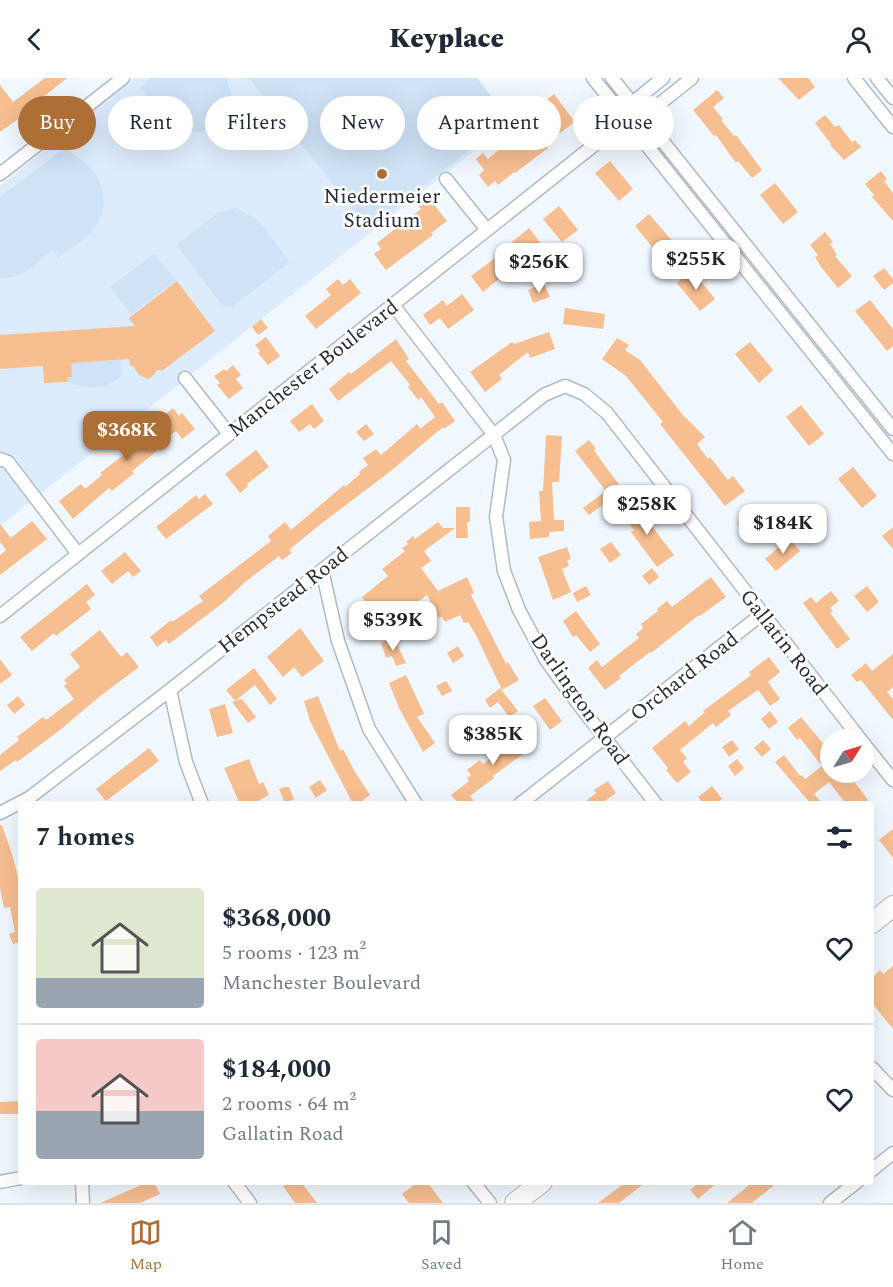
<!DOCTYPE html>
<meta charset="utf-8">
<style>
body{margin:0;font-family:Spectral,serif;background:#f6f6f7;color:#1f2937;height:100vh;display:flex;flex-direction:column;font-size:22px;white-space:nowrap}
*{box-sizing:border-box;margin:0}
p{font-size:20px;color:#747a83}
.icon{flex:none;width:33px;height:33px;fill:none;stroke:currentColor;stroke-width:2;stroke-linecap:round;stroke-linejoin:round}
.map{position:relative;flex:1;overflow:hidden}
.panel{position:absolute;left:18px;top:723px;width:856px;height:384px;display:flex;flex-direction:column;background:#fff;border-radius:6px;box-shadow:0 6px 24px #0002}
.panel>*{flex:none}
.guide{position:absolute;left:18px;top:18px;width:858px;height:54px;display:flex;gap:12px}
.needle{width:39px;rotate:53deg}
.tools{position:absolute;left:820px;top:651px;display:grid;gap:12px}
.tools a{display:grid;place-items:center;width:54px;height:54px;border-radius:50%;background:#fff;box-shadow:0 6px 24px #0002;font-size:30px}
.price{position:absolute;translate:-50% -51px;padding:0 14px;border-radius:12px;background:#fff;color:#222;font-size:20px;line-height:39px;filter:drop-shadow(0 2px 3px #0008)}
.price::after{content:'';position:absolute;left:50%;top:36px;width:18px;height:14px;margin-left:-9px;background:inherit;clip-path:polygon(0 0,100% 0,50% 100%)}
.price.current{background:#ae6f36;color:#fff}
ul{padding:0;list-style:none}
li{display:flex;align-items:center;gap:18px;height:150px;padding:0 18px}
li+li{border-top:2px solid #e0e1e3}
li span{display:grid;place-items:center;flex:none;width:168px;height:120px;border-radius:6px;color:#555}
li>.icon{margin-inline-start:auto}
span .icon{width:72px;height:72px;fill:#fffc;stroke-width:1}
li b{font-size:26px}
h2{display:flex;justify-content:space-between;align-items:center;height:72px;padding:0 18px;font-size:26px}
.tag{padding:0 21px;border-radius:27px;background:#fff;box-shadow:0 6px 24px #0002;font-size:21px;line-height:54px}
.tag.current{background:#ae6f36;color:#fff}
header{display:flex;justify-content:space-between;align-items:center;height:78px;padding:0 18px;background:#fff;font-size:27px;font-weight:800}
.dock{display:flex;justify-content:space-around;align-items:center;height:84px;border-top:2px solid #e0e1e3;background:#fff;font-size:16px;color:#747a83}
.dock a{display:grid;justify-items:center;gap:3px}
.dock .current{color:#ae6f36}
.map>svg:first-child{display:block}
.built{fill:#ddecfd}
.green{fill:#cfe2f6}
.building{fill:#f7be90}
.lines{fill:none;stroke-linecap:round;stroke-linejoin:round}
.street-casing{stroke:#b0bac4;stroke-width:15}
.primary-casing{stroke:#b0bac4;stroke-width:22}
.street{stroke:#fff;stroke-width:12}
.primary{stroke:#fff;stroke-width:20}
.poi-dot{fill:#ae6f36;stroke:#fff;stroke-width:2}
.labels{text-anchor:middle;stroke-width:5;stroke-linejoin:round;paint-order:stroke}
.poi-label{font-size:21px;fill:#282c30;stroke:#fff}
.street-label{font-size:21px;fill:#282c30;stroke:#fff}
</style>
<header><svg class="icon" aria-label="back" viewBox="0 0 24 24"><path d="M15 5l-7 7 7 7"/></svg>Keyplace<svg class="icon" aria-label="person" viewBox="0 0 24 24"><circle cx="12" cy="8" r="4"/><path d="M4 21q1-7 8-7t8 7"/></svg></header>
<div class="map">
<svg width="893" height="1125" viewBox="0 0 893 1125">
<rect width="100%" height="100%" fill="#f1f7fe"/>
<path class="built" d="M134 0H474L509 45 0 448V108Z"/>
<g class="green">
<path d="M151 0H226L232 16 231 32 202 54 181 53 170 46 140 9Z"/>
<path d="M249 0H477L509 41 368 151Z"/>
<path d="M65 70C73 76 81 81 88 87 109 107 109 138 88 157 79 166 68 172 58 180L52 173C37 185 21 202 0 200V119Z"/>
<path d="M236 130 259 143 290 184 232 229 222 227 176 167 216 136Z"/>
<path d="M154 176 176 202 131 236 110 209Z"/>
<path d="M121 282 122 297C107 313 87 311 68 304V299L72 298 71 285Z"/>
</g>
<g class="building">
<path d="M45 0H67L22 36 24 37 0 54V7L13 24Z"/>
<path d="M778 0H808L815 9 799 22Z"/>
<path d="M717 12 724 20 713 29 723 41 721 42 734 58 736 57 762 92 752 100 738 83 736 85 716 57 714 58 693 32Z"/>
<path d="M554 16 575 44 545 66 548 70 515 95 514 94 498 107 495 103 488 109 479 97 484 92 476 81 483 75 488 81 507 65 505 62 514 55 518 61 523 58 527 63 554 43 541 26Z"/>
<path d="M825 37 835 49 839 47 852 64 855 62 861 69 844 82 830 67 831 66 815 45Z"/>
<path d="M610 83 633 111 619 123 595 95Z"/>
<path d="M881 93 887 101 884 103 893 115V143L872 119 874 117 865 106Z"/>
<path d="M775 105 798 134 783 146 760 117Z"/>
<path d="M424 114 447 143 431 155 433 157 386 192 374 176 381 171 377 165 421 131 413 122Z"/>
<path d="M559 128 578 152 562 164 543 141Z"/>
<path d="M649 136 673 164 658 176 635 148Z"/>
<path d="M529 150 550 177 542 184 530 170 515 182 518 185 483 214 471 198 514 166 512 164Z"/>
<path d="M825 154 833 164 830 166 837 177 835 178 852 198 838 210 821 189 815 179 818 177 810 167Z"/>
<path d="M884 190 893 201V205L884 212 873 198Z"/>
<path d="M692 192 715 221 700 233 677 205Z"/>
<path d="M338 201 343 207 350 201 361 215 316 251 305 238 331 217 326 211Z"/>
<path d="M177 203 215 253 163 292H157L153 298 148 301 139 297 133 288H130L129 281 71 285 72 299H68V304L44 305 43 288 0 291V257L135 248 129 240Z"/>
<path d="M544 206 550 219 533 225 528 212Z"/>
<path d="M462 216 474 232 448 251 440 240 430 247 423 237 443 222 447 228Z"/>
<path d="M870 222 893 251V268L887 273 855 233Z"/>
<path d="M565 230 605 236 603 251 563 246Z"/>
<path d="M261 241 268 250 258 257 252 249Z"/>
<path d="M549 254 555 271 530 280 528 274 499 297 502 301 485 314 470 294 512 264 514 266Z"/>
<path d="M266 259 280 278 268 287 258 275 260 273 255 267Z"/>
<path d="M617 260 629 267 625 272 640 282 682 336 705 359 697 366 708 381 710 379 728 402 733 398 745 413 725 428 660 346 663 344 626 298 602 281Z"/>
<path d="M396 261 409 281 406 283 439 326 442 324 455 343 444 351 443 349 392 392 317 449 289 472 292 475 282 482 279 478 244 505 224 524 169 566 166 562 157 569 150 559 171 542 172 544 203 523 199 518 271 463 268 458 285 444 291 452 344 407 345 409 360 396 359 394 368 387 363 380 376 371 381 377 417 346 420 351 435 339 421 319 418 322 408 309 410 307 391 283 338 323 329 311 349 294 351 296Z"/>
<path d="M750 264 773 292 759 305 735 276Z"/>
<path d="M233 287 241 297 236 301 243 310 229 321 217 307 220 305 214 298 224 291 226 293Z"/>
<path d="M312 326 324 343 314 351 310 346 299 354 290 343Z"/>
<path d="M801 327 824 356 809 368 786 339Z"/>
<path d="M173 330 179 338 182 335 195 351 182 361 176 353 154 370 157 373 132 393 134 395 112 413 109 410 73 441 59 423 81 406 85 411 102 397 100 395 145 361 141 356Z"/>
<path d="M366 346 374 356 364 363 356 354Z"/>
<path d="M546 357 562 358 559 404H552L554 442H564V453L549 454V459L530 461 529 444 541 443 539 413H543Z"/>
<path d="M589 362 596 371 594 372 600 381 623 412 589 437 583 430 606 413 575 373Z"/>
<path d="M256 372 269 389 247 406 248 408 240 415 225 396Z"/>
<path d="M853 389 877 418 862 430 838 401Z"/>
<path d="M205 416 213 426 166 461 156 449 196 417 199 421Z"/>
<path d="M634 425 674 477 657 489 631 454 634 452 621 435Z"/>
<path d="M456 429H470V444H467L468 460H456Z"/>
<path d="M753 433 767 452 751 464 737 445Z"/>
<path d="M32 443 47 461 0 497V477L6 472 0 464V446L11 460Z"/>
<path d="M438 444 443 450H455L424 473 431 483 421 490 438 513 467 499 474 515 471 517 506 586 508 584 519 602 502 612 476 557 468 544 464 545 460 537 445 544 442 539 439 540 427 517 413 527 409 523 393 536 385 526 374 535 362 519 388 498 382 491 405 473 402 470 408 466 406 464 413 458 415 461Z"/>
<path d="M893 449V471L882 458Z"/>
<path d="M789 460 800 473 776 493 765 481Z"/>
<path d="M611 464 621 477 610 485 600 471Z"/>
<path d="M567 469 571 481 567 482 569 488 562 491 571 514 553 522 538 479Z"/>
<path d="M125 474 141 493 133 499 128 493 112 506 101 493Z"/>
<path d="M652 490 659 499 649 507 642 498Z"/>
<path d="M711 499 726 519 700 538 699 537 651 575 650 574 619 598 621 600 605 612 588 590 597 582 602 589 639 560 636 556 643 550 641 546 658 533 657 531 667 523 672 529Z"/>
<path d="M87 506 95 517 86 524 91 531 56 558 54 555 32 573 20 559Z"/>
<path d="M586 508 591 517 577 524 573 515Z"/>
<path d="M867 508 879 524 867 534 854 518Z"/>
<path d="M831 513 839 523 830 530 833 533 830 535 850 561 837 571 803 525 811 519 816 525Z"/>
<path d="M576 533 600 566 590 574 576 557 573 559 563 543Z"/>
<path d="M300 550 324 583 302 599 294 589 283 599 267 579Z"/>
<path d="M100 552 121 579 127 574 139 589 99 619 60 652 17 684 16 682 0 693V677L19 662 17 659 43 639 46 642 74 621 64 608 67 606 64 602 80 589 70 576Z"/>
<path d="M394 560 406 585 396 588 392 578 386 580 381 565Z"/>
<path d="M458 568 464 578 453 585 447 575Z"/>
<path d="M893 576V609L887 614 893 621V642L861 602 857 604 851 597 866 585 872 593Z"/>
<path d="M769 579 780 594 768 604 780 621 770 628 758 612 728 633 731 637 716 649 713 645 680 672 687 680 683 684 691 694 677 705 666 692 668 690 652 670 685 643 689 648 705 634 703 633 751 597 749 594Z"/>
<path d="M0 581 12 597 0 606Z"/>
<path d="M254 590 277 621 270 627 255 607 235 623 242 621 256 639 248 645 232 624 235 623 226 612Z"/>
<path d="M406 597 424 636 417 639 435 665 423 674 399 630 389 605Z"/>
<path d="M446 603 452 613 442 618 436 608Z"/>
<path d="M500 610 518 633 509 639 498 624 490 630 485 622Z"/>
<path d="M18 618 25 627 14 636 7 627Z"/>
<path d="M318 618 340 673 343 671 355 694 370 717 358 726H353L310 643 304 623Z"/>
<path d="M545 620 562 643 550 652 533 628Z"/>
<path d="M225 626 233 655 217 659 209 631Z"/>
<path d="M770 633 778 644 769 651 761 641Z"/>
<path d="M801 639 831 675V694H847L871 726H846L829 704 814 716 823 726H811L775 684 784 677 800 698 802 697 805 701 822 688 800 660 797 662 788 650Z"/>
<path d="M487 640 496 651 487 658 478 647Z"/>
<path d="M521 648 535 667 493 698 494 700 470 718 476 726H459L451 717 469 703 467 700 471 697 467 692 480 682 483 686 514 662 510 656Z"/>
<path d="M732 662 739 671 729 679 722 669Z"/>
<path d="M763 662 771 671 762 679 754 670Z"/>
<path d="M149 670 159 683 106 723 96 711Z"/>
<path d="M249 681 259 706 263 704 269 717 252 726H240L224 690Z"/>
<path d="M737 681 744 690 735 698 728 688Z"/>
<path d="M320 702 327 712 316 720 309 709Z"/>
<path d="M608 703 616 715 600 726H582L596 715 594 712Z"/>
<path d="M712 708 722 721 716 726H704L698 719Z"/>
<path d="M285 709H289L294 721 285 725 279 711Z"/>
<path d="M0 747H2L12 776 20 807 21 864 13 866 9 856 15 854 10 829 4 830 0 810Z"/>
<path d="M893 751V780L879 762Z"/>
<path d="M893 888V951L872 925V900L880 892 883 896Z"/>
<path d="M21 1023V1036H0V1024Z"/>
<path d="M137 1104H154L160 1116 140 1125H100L139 1108Z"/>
<path d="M289 1104H301L317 1125H295L283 1108Z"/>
<path d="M418 1104H427L443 1125H409L402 1116Z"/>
<path d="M626 1104H646L619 1125H598Z"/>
<path d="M700 1104H718L698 1121 690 1112Z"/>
<path d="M753 1104H778L752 1125H727Z"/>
</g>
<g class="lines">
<g class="street-casing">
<g id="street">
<path d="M593 0 893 376"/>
<path d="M612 0 893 351"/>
<path d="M854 0 893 49"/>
<path d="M877 0 893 20"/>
<path d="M630 31 632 25 663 0"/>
<path d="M0 96 123 0"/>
<path d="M446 101 487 152"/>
<path d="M393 227 494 357 504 382 496 439 504 493 519 532 546 582 569 614 656 726"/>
<path d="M185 300 229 356"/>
<path d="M0 381 8 384 78 476"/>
<path d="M322 492 338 563 369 651 416 726"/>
<path d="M0 538 617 49 626 42 643 39 692 0"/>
<path d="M170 612 186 684 202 726"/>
<path d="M864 666 893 702"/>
<path d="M520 726 762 536"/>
<path d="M0 735 29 720 170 612 544 317 565 308 584 316 607 335 861 662"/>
<path d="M872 990 893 1012"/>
<path d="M872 1092 893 1075"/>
<path d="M0 1104 21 1100"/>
<path d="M82 1104 83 1125"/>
<path d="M234 1104 250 1125"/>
<path d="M473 1104 490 1125"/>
<path d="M830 1125 857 1104"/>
</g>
</g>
<g class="primary-casing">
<g id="primary">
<path d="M872 845 893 828"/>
<path d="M515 1125 542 1104"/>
</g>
</g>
<use href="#street" class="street"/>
<use href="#primary" class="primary"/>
</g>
<circle class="poi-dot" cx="382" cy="96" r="6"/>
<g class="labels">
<g class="poi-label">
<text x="382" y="125">Niedermeier<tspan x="382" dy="24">Stadium</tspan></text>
</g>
<g class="street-label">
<text transform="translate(313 290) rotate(-38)" y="7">Manchester Boulevard</text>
<text transform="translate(283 522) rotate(-38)" y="7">Hempstead Road</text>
<text transform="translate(784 564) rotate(52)" y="7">Gallatin Road</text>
<text transform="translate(684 598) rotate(-38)" y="7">Orchard Road</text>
<text transform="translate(580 621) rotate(55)" y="7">Darlington Road</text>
</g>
</g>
</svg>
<div class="tools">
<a><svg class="needle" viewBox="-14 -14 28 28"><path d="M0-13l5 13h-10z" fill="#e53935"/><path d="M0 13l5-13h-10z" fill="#747a83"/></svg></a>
</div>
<b class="price" style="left:696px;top:213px">$255K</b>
<b class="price" style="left:539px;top:216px">$256K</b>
<b class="price current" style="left:127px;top:384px">$368K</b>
<b class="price" style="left:647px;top:458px">$258K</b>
<b class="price" style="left:783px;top:477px">$184K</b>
<b class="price" style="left:393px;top:574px">$539K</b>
<b class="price" style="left:493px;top:688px">$385K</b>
<div class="guide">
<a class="tag current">Buy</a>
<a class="tag">Rent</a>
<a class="tag">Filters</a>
<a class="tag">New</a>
<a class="tag">Apartment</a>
<a class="tag">House</a>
</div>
<section class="panel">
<h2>7 homes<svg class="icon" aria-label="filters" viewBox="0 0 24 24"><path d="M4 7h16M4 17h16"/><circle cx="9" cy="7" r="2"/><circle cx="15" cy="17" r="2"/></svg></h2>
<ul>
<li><span style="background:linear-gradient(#dfe7d0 75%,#9aa5b1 0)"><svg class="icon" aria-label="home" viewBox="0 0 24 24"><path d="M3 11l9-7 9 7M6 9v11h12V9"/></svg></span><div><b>$368,000</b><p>5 rooms · 123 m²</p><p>Manchester Boulevard</p></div><svg class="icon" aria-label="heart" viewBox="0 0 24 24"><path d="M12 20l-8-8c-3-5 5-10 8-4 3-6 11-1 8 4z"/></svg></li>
<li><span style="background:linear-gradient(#f6c9c9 60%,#9aa5b1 0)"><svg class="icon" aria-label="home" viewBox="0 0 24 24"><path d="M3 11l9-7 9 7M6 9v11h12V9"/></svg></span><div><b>$184,000</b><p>2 rooms · 64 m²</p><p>Gallatin Road</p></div><svg class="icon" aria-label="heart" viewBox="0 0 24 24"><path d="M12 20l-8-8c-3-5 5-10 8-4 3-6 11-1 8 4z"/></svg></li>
</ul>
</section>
</div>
<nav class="dock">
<a class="current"><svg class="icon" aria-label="map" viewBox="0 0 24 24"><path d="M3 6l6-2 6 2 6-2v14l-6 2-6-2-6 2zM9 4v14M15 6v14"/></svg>Map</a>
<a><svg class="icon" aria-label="saved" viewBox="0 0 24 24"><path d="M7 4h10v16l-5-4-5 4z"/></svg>Saved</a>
<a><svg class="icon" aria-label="home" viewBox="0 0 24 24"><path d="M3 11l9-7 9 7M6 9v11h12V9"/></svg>Home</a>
</nav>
